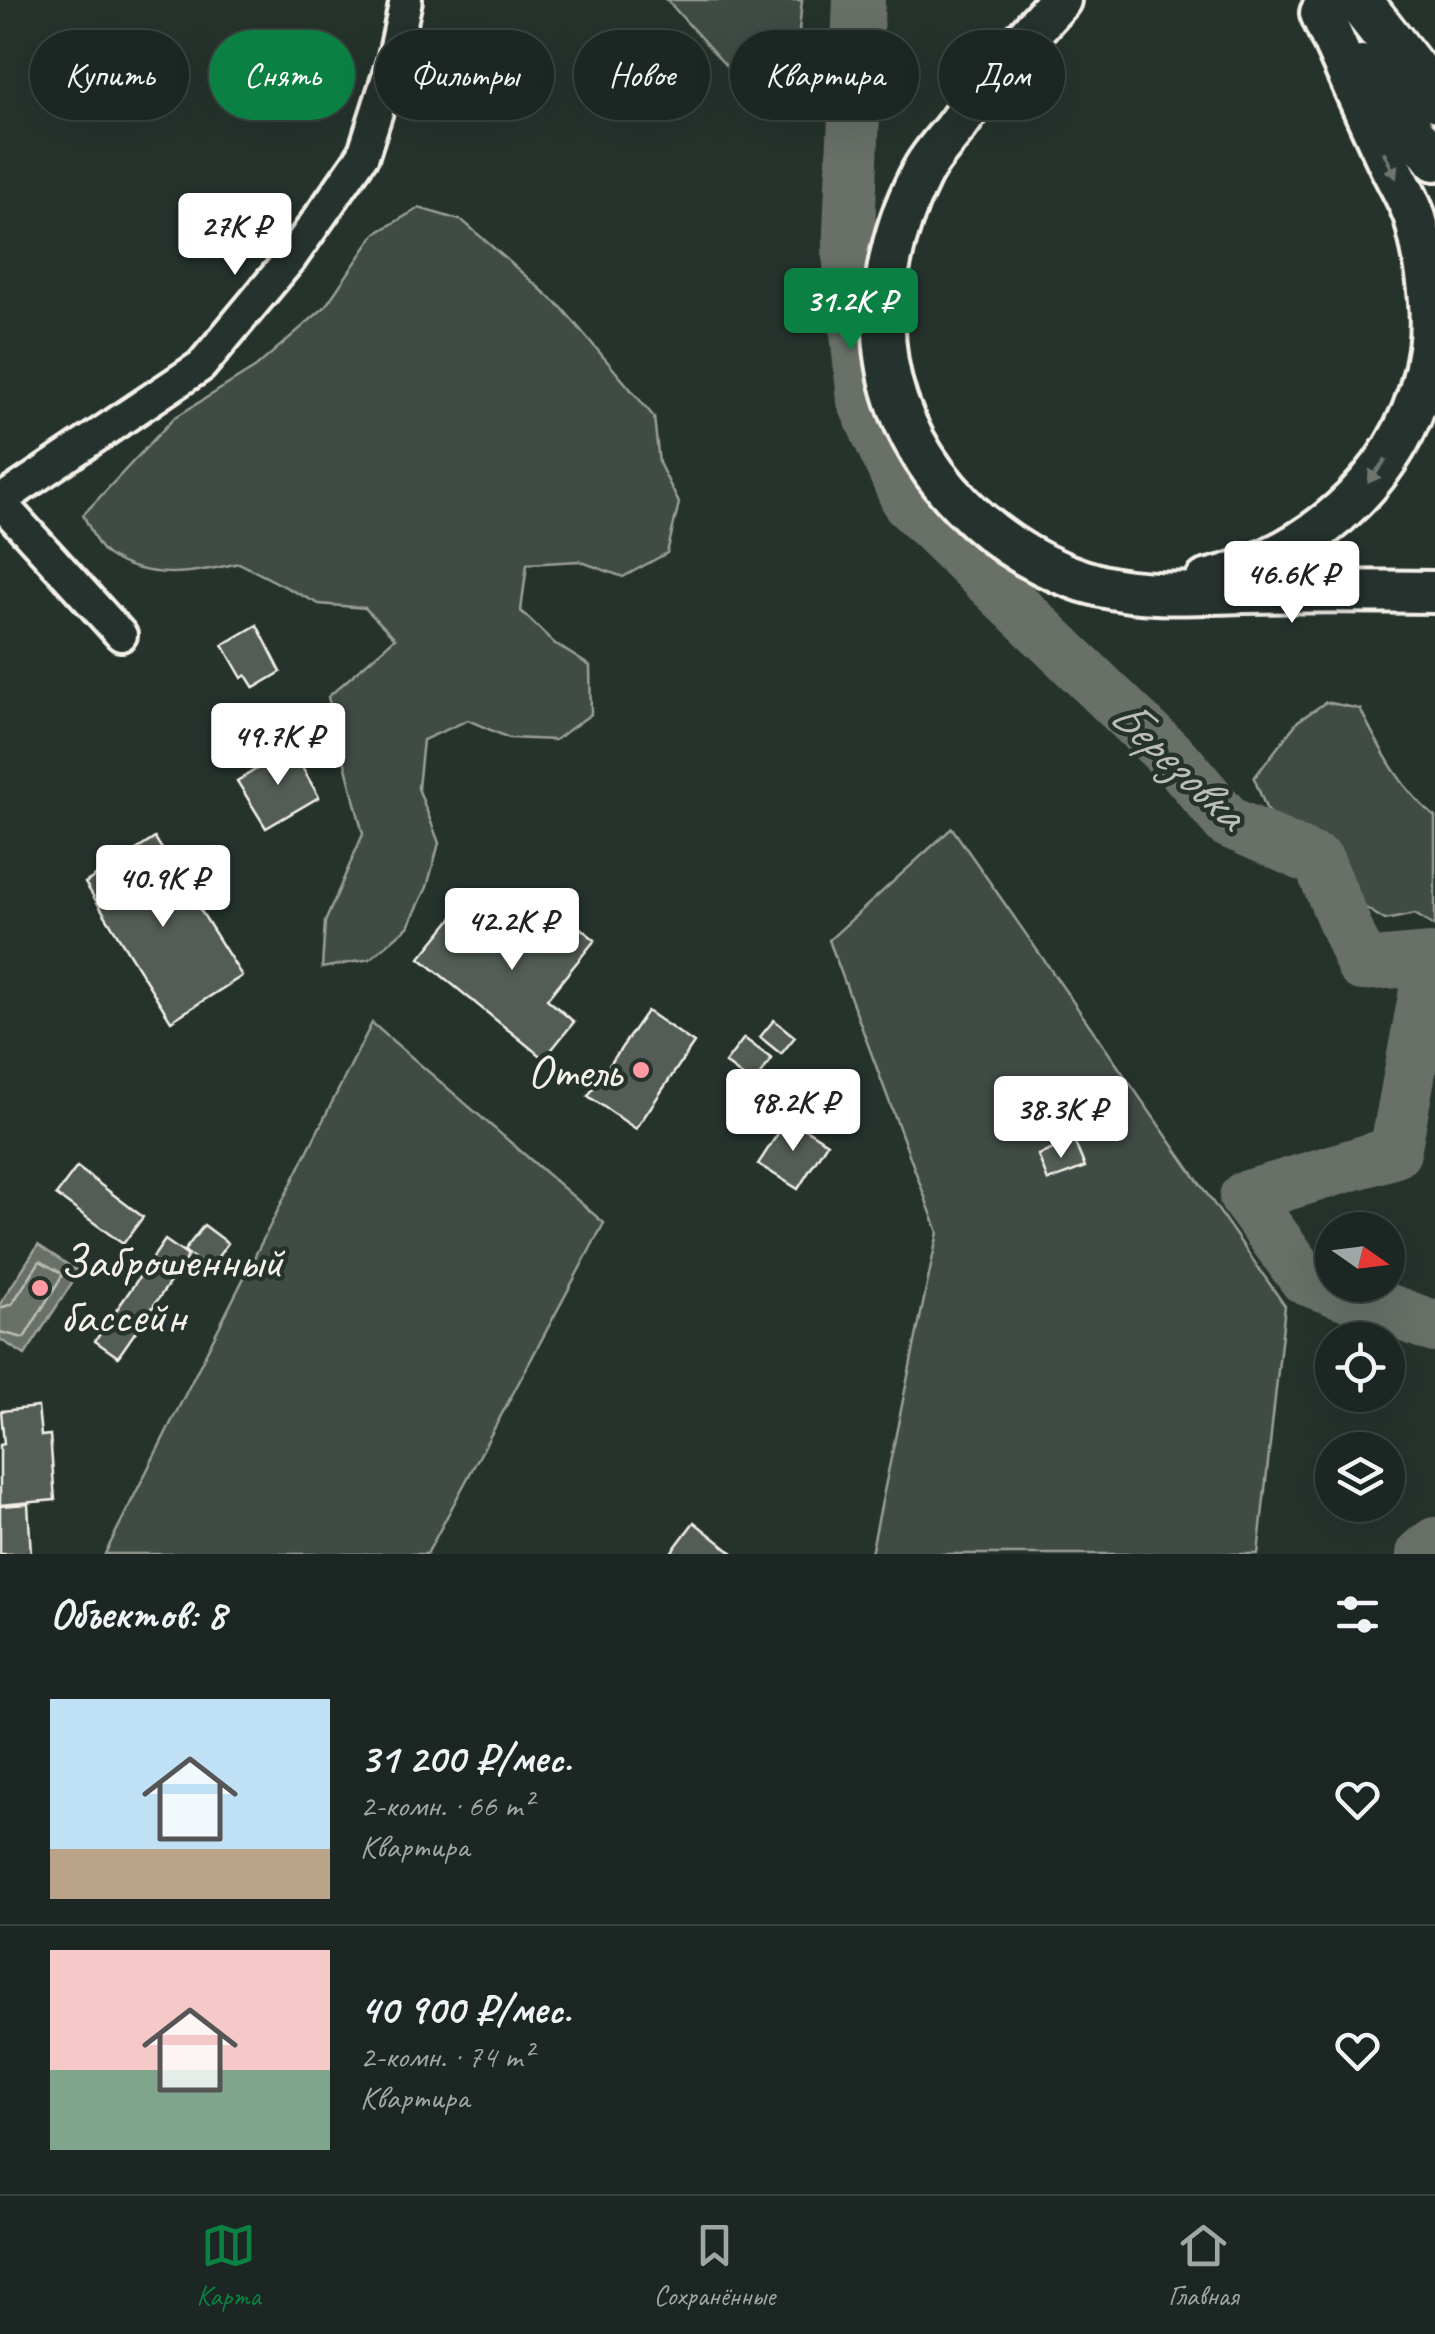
<!DOCTYPE html>
<html lang="ru">
<meta charset="utf-8">
<style>
body{margin:0;font-family:Caveat,sans-serif;background:#29322f;color:#f1f3f6;height:100vh;display:flex;flex-direction:column;font-size:38px;white-space:nowrap}
*{box-sizing:border-box;margin:0}
p{font-size:32px;color:#a0a5a5}
.icon{flex:none;width:55px;height:55px;fill:none;stroke:currentColor;stroke-width:2;stroke-linecap:round;stroke-linejoin:round}
.map{position:relative;height:1554px;overflow:hidden}
.details{display:flex;flex-direction:column;background:#1c2622;flex:1}
.details>*{flex:none}
.guide{position:absolute;left:30px;top:30px;width:1375px;height:90px;display:flex;gap:20px}
.needle{width:65px;rotate:104deg}
.buttons{position:absolute;left:1315px;top:1212px;display:grid;gap:20px}
.buttons a{display:grid;place-items:center;width:90px;height:90px;border-radius:50%;background:#1c2622;box-shadow:0 10px 40px #0002,0 0 0 2px #3a4340;font-size:50px}
.price{position:absolute;translate:-50% -85px;padding:0 22px;border-radius:10px;background:#fff;color:#222;font-size:32px;line-height:65px;filter:drop-shadow(0 2px 5px #0008)}
.price::after{content:'';position:absolute;left:50%;top:60px;width:30px;height:22px;margin-left:-15px;background:inherit;clip-path:polygon(0 0,100% 0,50% 100%)}
.price.selected{background:#0b8043;color:#fff}
ul{padding:0;list-style:none}
li{display:flex;align-items:center;gap:30px;height:250px;padding:0 50px}
li+li{border-top:2px solid #3a4340}
li span{display:grid;place-items:center;flex:none;width:280px;height:200px;border-radius:0px;color:#555}
li>.icon{margin-inline-start:auto}
span .icon{width:120px;height:120px;fill:#fffc;stroke-width:1}
li b{font-size:42px}
h2{display:flex;justify-content:space-between;align-items:center;height:120px;padding:0 50px;font-size:42px}
.chip{padding:0 35px;border-radius:45px;background:#1c2622;box-shadow:0 10px 40px #0002,0 0 0 2px #3a4340;font-size:35px;line-height:90px}
.chip.selected{background:#0b8043;color:#fff}
.dock{display:flex;justify-content:space-around;align-items:center;height:140px;border-top:2px solid #3a4340;background:#1c2622;font-size:28px;color:#a0a5a5}
.dock a{display:grid;justify-items:center;gap:5px}
.dock .selected{color:#0b8043}
.map>svg:first-child{display:block}
.green{fill:#414b45;stroke:#9a9e96;stroke-width:2.5}
.water{fill:#676f68;stroke:#9fa39b;stroke-width:2.5}
.lines{fill:none;stroke-linecap:round;stroke-linejoin:round}
.shore{stroke:#bcbdb5;stroke-width:2.5}
.river{stroke:#676f68;stroke-width:52}
.building{fill:#525c55;stroke:#f4f1e8;stroke-width:2.5}
.minor-casing{stroke:#f4f1e8;stroke-width:38}
.major-casing{stroke:#f4f1e8;stroke-width:48}
.highway-casing{stroke:#f4f1e8;stroke-width:52}
.minor{stroke:#26332d;stroke-width:30}
.major{stroke:#26332d;stroke-width:40}
.highway{stroke:#26332d;stroke-width:45}
.oneway{fill:#6e766e}
.poi-dot{fill:#ff9aa2;stroke:#26332d;stroke-width:4}
.labels{text-anchor:middle;stroke-width:9;stroke-linejoin:round;paint-order:stroke}
.poi-label{font-size:48px;fill:#f4f1e8;stroke:#26332d;text-anchor:end}
.water-label{font-size:50px;font-style:italic;fill:#bcbdb5;stroke:#26332d}
</style>
<div class="map">
<svg width="1435" height="1554" viewBox="0 0 1435 1554">
<rect width="100%" height="100%" fill="#26332d"/>
<filter id="ink" filterUnits="userSpaceOnUse"><feTurbulence type="fractalNoise" baseFrequency=".01" numOctaves="2"/><feDisplacementMap in="SourceGraphic" scale="20" xChannelSelector="R" yChannelSelector="G"/><feConvolveMatrix kernelMatrix="1 2 1 2 8 2 1 2 1" color-interpolation-filters="sRGB"/></filter>
<g filter="url(#ink)">
<g class="green">
<path d="M667 0H802L793 93 753 96Z"/>
<path d="M419 208 463 221 562 308 654 417 659 463 679 503 667 553 623 577 579 561 527 564 521 611 554 643 590 666 591 714 555 740 509 738 468 720 423 740 418 788 439 843 427 887 408 927 370 959 322 968 325 922 363 834 328 697 395 638 365 608 319 604 239 563C196 573 148 582 108 555 97 548 90 527 83 515L174 418 256 367 325 307 375 234Z"/>
<path d="M1326 702 1360 709C1381 750 1399 787 1435 817V927L1415 914 1385 920 1356 902 1342 871 1287 832 1266 808 1254 778 1298 721Z"/>
<path d="M952 828 1285 1306 1258 1554H871L938 1232 829 940Z"/>
<path d="M372 1023 604 1223 427 1554H105Z"/>
</g>
<path class="water" d="M38 1245 79 1272 25 1355 0 1339V1304Z"/>
<g class="lines">
<path class="shore" d="M0 1308 12 1304 40 1261 63 1274 24 1338 0 1332"/>
<g class="river">
<path d="M859 0 848 254 863 401 908 503 1181 766 1228 822 1319 862 1362 965 1431 959 1395 1152 1245 1197 1305 1279 1435 1327"/>
<path d="M1422 1554 1435 1543"/>
</g>
</g>
<g class="building">
<path d="M257 625 281 672 254 688 246 675 242 678 223 645Z"/>
<path d="M291 748 319 797 266 828 237 781Z"/>
<path d="M155 838 242 976 171 1021 85 883Z"/>
<path d="M463 905 521 952 556 908 595 940 547 999 574 1022 544 1059 420 958Z"/>
<path d="M647 1011 694 1043 636 1129 588 1096Z"/>
<path d="M774 1020 795 1037 781 1054 760 1037Z"/>
<path d="M744 1038 772 1059 753 1084 725 1063Z"/>
<path d="M788 1118 827 1143 798 1189 758 1164Z"/>
<path d="M1074 1141 1085 1167 1048 1181 1038 1155Z"/>
<path d="M77 1167 143 1217 123 1244 56 1195Z"/>
<path d="M204 1225 228 1243 209 1269 184 1251Z"/>
<path d="M165 1240 188 1256 118 1357 95 1341Z"/>
<path d="M38 1407 41 1436 50 1435 55 1500 0 1505V1445L4 1444 1 1411Z"/>
<path d="M28 1504 31 1554H0V1506Z"/>
<path d="M694 1522 734 1554H670Z"/>
</g>
<g class="lines">
<g class="minor-casing">
<g id="minor">
<path d="M0 501 201 366 291 258 363 155 393 61 406 0"/>
<path d="M0 502 121 635"/>
</g>
</g>
<g class="major-casing">
<g id="major">
<path d="M1060 0C1022 41 987 83 954 129 942 144 927 160 919 178 891 233 877 301 887 362 904 470 998 561 1101 586 1148 597 1197 593 1245 592 1308 591 1372 591 1435 592"/>
<path d="M1362 66 1435 160"/>
<path d="M1206 581C1318 555 1414 466 1429 349 1435 308 1426 261 1416 221 1410 200 1396 179 1387 159 1364 110 1343 62 1321 13"/>
</g>
</g>
<g class="highway-casing">
<path id="highway" d="M1358 0 1435 98"/>
</g>
<use href="#minor" class="minor"/>
<use href="#major" class="major"/>
<use href="#highway" class="highway"/>
</g>
<defs><path id="oneway-solid" d="M-6-.8H1V-3.2L6.5 0L1 3.2V.8H-6Z" transform="scale(2.5)"/></defs>
<g class="oneway">
<use href="#oneway-solid" transform="translate(1390 165) rotate(65)"/>
<use href="#oneway-solid" transform="translate(1377 471) rotate(127)"/>
</g>
</g>
<g class="poi-dot">
<circle cx="641" cy="1070" r="10"/>
<circle cx="40" cy="1288" r="10"/>
</g>
<g class="labels">
<g class="poi-label">
<text x="621" y="1087">Отель</text>
<text x="60" y="1277" text-anchor="start">Заброшенный<tspan x="60" dy="55">бассейн</tspan></text>
</g>
<g class="water-label">
<text transform="translate(1179 762) rotate(43)" y="18">Березовка</text>
</g>
</g>
</svg>
<div class="buttons">
<a><svg class="needle" viewBox="-14 -14 28 28"><path d="M0-13l5 13h-10z" fill="#e53935"/><path d="M0 13l5-13h-10z" fill="#a0a5a5"/></svg></a>
<a><svg class="icon" aria-label="locate" viewBox="0 0 24 24"><circle cx="12" cy="12" r="6"/><path d="M12 2v4M12 18v4M2 12h4M18 12h4"/></svg></a>
<a><svg class="icon" aria-label="layers" viewBox="0 0 24 24"><path d="M12 4l9 5-9 5-9-5zM3 14l9 5 9-5"/></svg></a>
</div>
<b class="price" style="left:235px;top:278px">27K ₽</b>
<b class="price selected" style="left:851px;top:353px">31.2K ₽</b>
<b class="price" style="left:1292px;top:626px">46.6K ₽</b>
<b class="price" style="left:278px;top:788px">49.7K ₽</b>
<b class="price" style="left:163px;top:930px">40.9K ₽</b>
<b class="price" style="left:512px;top:973px">42.2K ₽</b>
<b class="price" style="left:793px;top:1154px">98.2K ₽</b>
<b class="price" style="left:1061px;top:1161px">38.3K ₽</b>
<div class="guide">
<a class="chip">Купить</a>
<a class="chip selected">Снять</a>
<a class="chip">Фильтры</a>
<a class="chip">Новое</a>
<a class="chip">Квартира</a>
<a class="chip">Дом</a>
</div>
</div>
<section class="details">
<h2>Объектов: 8<svg class="icon" aria-label="filters" viewBox="0 0 24 24"><path d="M4 7h16M4 17h16"/><circle cx="9" cy="7" r="2"/><circle cx="15" cy="17" r="2"/></svg></h2>
<ul>
<li><span style="background:linear-gradient(#bfe0f5 75%,#b9a48a 0)"><svg class="icon" aria-label="home" viewBox="0 0 24 24"><path d="M3 11l9-7 9 7M6 9v11h12V9"/></svg></span><div><b>31 200 ₽/мес.</b><p>2-комн. · 66 m²</p><p>Квартира</p></div><svg class="icon" aria-label="heart" viewBox="0 0 24 24"><path d="M12 20l-8-8c-3-5 5-10 8-4 3-6 11-1 8 4z"/></svg></li>
<li><span style="background:linear-gradient(#f6c9c9 60%,#7fa58c 0)"><svg class="icon" aria-label="home" viewBox="0 0 24 24"><path d="M3 11l9-7 9 7M6 9v11h12V9"/></svg></span><div><b>40 900 ₽/мес.</b><p>2-комн. · 74 m²</p><p>Квартира</p></div><svg class="icon" aria-label="heart" viewBox="0 0 24 24"><path d="M12 20l-8-8c-3-5 5-10 8-4 3-6 11-1 8 4z"/></svg></li>
</ul>
</section>
<nav class="dock">
<a class="selected"><svg class="icon" aria-label="map" viewBox="0 0 24 24"><path d="M3 6l6-2 6 2 6-2v14l-6 2-6-2-6 2zM9 4v14M15 6v14"/></svg>Карта</a>
<a><svg class="icon" aria-label="saved" viewBox="0 0 24 24"><path d="M7 4h10v16l-5-4-5 4z"/></svg>Сохранённые</a>
<a><svg class="icon" aria-label="home" viewBox="0 0 24 24"><path d="M3 11l9-7 9 7M6 9v11h12V9"/></svg>Главная</a>
</nav>
